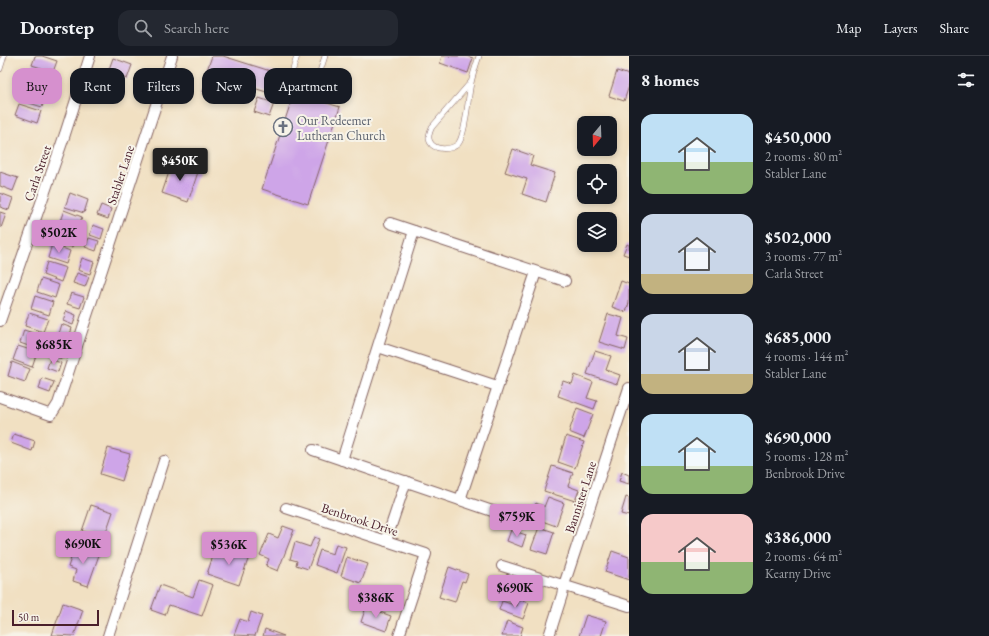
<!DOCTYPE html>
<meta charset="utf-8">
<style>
body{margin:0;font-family:"EB Garamond",serif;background:#242831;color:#f1f3f6;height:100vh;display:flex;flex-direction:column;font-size:15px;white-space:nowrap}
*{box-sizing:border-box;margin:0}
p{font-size:13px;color:#9ea1a6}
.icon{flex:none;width:22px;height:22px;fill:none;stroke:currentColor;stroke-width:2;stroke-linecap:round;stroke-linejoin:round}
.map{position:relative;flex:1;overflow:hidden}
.details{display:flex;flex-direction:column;background:#171b24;width:360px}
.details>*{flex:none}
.top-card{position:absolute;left:12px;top:12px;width:380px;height:36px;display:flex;gap:8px}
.needle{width:26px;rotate:199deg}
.controls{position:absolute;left:577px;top:60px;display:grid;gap:8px}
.controls a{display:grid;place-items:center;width:40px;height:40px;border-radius:8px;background:#171b24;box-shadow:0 2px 6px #0003;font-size:20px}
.scale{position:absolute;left:12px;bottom:10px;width:87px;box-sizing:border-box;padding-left:4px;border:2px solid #4a1f2b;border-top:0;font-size:11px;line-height:14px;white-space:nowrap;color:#4a1f2b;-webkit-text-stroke:3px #f7f3e8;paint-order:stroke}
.price{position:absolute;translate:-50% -34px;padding:0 9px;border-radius:4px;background:#d690ce;color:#111;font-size:13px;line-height:26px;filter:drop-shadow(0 1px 2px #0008)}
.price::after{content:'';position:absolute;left:50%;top:24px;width:12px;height:9px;margin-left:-6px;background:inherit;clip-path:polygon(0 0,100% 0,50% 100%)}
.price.on{background:#222;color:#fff}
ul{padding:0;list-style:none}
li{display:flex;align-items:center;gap:12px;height:100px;padding:0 12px}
li span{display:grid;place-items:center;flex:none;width:112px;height:80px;border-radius:12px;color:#555}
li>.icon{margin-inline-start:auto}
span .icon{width:48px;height:48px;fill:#fffc;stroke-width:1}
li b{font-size:17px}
h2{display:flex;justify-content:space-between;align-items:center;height:48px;padding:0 12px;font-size:17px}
.pill{padding:0 14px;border-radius:12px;background:#171b24;box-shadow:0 2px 6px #0003;font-size:14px;line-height:36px}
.pill.on{background:#d690ce;color:#111}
header{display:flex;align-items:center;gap:24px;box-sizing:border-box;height:56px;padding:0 20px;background:#171b24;border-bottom:1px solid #363941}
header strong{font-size:19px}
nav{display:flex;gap:22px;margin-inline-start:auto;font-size:14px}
.search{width:280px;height:36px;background:#242831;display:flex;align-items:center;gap:10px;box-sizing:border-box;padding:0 14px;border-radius:12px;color:#9ea1a6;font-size:15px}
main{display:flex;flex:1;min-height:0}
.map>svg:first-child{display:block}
.building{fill:#cea5e8}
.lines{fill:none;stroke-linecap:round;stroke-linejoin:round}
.service-casing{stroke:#846360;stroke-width:6}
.minor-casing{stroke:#846360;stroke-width:12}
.service{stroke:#fff;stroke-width:5}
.minor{stroke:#fff;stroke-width:10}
.labels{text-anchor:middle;stroke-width:4;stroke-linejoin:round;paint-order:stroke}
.worship-label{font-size:13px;fill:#5b616d;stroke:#f7f3e8;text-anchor:start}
.street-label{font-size:13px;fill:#4a1f2b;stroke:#f7f3e8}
</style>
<header>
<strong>Doorstep</strong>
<div class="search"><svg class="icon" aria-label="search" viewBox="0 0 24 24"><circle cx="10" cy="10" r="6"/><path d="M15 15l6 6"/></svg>Search here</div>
<nav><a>Map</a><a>Layers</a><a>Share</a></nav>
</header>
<main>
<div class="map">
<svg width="629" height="580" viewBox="0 0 629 580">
<rect width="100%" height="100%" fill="#f7f3e8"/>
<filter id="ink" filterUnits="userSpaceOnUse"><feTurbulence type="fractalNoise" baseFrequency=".025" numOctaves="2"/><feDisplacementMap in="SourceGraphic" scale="8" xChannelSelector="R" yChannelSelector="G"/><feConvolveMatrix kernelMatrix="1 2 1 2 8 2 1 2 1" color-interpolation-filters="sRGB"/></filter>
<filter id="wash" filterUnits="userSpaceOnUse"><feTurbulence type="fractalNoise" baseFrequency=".012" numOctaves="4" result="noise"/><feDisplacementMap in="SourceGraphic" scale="16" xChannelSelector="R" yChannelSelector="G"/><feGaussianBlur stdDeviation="0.9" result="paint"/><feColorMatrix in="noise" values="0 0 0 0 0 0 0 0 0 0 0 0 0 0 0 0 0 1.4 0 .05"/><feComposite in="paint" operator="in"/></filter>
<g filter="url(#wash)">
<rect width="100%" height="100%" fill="#f1e0c2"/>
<g id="blocks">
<g class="building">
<path d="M35 0H42L57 5 53 16 32 9Z"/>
<path d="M212 0H223L286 20 279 40 206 17Z"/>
<path d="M442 0H466L473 2 468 17 440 7Z"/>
<path d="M113 2 132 9 127 23 108 16Z"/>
<path d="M30 14 51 21 47 33 26 26Z"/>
<path d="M617 15 629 19V30L624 45 609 40Z"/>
<path d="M142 16 153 19 150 29 139 26Z"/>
<path d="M207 25 228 32 223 45 202 38Z"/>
<path d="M25 30 47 38 42 51 20 44Z"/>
<path d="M294 37 340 51 308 148 262 133Z"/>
<path d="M259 42 274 47 269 61 254 56Z"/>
<path d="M19 48 41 55 37 67 15 59Z"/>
<path d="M513 93 533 100 530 109 555 117 546 146 522 138 527 123 505 116Z"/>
<path d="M172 107 198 116 188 146 162 137Z"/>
<path d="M0 116 18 122 13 135 0 130Z"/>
<path d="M0 137 13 142 9 154 0 151Z"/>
<path d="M70 137 88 144 84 157 65 151Z"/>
<path d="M101 149 111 153 108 163 97 159Z"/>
<path d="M64 154 82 161 77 174 59 168Z"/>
<path d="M0 156 6 158 1 172 0 171Z"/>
<path d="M93 169 104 173 101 183 90 179Z"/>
<path d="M58 171 77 178 72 191 54 185Z"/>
<path d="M89 182 99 185 96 195 85 191Z"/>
<path d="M52 188 70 195 66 208 48 202Z"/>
<path d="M627 188 629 189V200L623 198Z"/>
<path d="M82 202 94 206 90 218 78 214Z"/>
<path d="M47 206 66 212 61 226 43 219Z"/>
<path d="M77 217 89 221 85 231 73 227Z"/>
<path d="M41 223 59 229 55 242 37 236Z"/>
<path d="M621 225 629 228V247L626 256 612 251Z"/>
<path d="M71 237 84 241 80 252 67 248Z"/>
<path d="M35 240 53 246 49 259 31 253Z"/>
<path d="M66 255 76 259 73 269 63 265Z"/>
<path d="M29 257 48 263 43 276 25 270Z"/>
<path d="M608 258 623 262 618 280 628 283 625 294 599 286Z"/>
<path d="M61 268 72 272 69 282 58 278Z"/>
<path d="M24 274 42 280 37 293 20 287Z"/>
<path d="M55 289 66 292 62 303 51 299Z"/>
<path d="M18 290 37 296 32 311 13 304Z"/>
<path d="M595 295 611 300 606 314 620 319 617 328 587 318Z"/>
<path d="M50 303 61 307 58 316 47 312Z"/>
<path d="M12 306 30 313 25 326 8 320Z"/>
<path d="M575 319 593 326 587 342 597 345 594 353 558 340 563 325 572 328Z"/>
<path d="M42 322 54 326 50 337 39 333Z"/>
<path d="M577 352 593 358 584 382 569 376Z"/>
<path d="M14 378 35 385 32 395 11 387Z"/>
<path d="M566 380 584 386 575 412 558 406Z"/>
<path d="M108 392 130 398 122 425 100 418Z"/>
<path d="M552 410 573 417 568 430 579 434 575 445 544 435Z"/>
<path d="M622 416 629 419V428L619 425Z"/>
<path d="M548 441 564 447 556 470 531 461 536 447 544 451Z"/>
<path d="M626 441 629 442V460L621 458Z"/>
<path d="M91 449 113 456 104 482 82 475Z"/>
<path d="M283 470 294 474 278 515 266 510 269 503 260 499 269 478 278 482Z"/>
<path d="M539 471 554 476 547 498 531 493Z"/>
<path d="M511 474 526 479 522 491 507 485Z"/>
<path d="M314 481 319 483 308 513 296 509 297 505 290 503 295 486 310 491Z"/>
<path d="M336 488 346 491 337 517 315 509 320 494 333 498Z"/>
<path d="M75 490 99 499 88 530 73 525 76 514 68 511Z"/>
<path d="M229 490 250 498 239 529 207 518 214 497 225 501Z"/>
<path d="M612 495 629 501V524L605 516Z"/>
<path d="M347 501 368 508 361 527 341 520Z"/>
<path d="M449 511 468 518 465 526 462 525 455 546 439 541Z"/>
<path d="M199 524 213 529 202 560 169 549 165 559 151 554 160 529 193 541Z"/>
<path d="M520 543 529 547 523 563 499 554 502 545 517 550Z"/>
<path d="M63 547 83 554 74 580 52 579Z"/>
<path d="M366 551 391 560 386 575 361 566Z"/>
<path d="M251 556 262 560 255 580 234 579 240 563 248 566Z"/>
<path d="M586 559 606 565 601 580H579Z"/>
<path d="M507 565 523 571 520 580H502Z"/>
<path d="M265 573 284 580H263Z"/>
</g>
</g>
</g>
<g filter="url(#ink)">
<use href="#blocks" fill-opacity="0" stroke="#846360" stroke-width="1"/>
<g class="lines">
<g class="service-casing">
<g id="service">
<path d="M297 0 291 20 316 28 325 0"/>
<path d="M0 13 4 0"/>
<path d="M471 26 432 71C430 75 427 81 430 86 435 95 451 94 458 88 466 79 468 40 471 27 473 18 476 9 479 0"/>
</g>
</g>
<g class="minor-casing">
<g id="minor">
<path d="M390 167 565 225"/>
<path d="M0 265 65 78 90 0"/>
<path d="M378 291 497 330"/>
<path d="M0 341 51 359 58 348 172 0"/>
<path d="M313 394 501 458"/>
<path d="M342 404 414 175"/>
<path d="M460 444 536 216"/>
<path d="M286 452 426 498 399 580"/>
<path d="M386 485 406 425"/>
<path d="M502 510 629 550"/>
<path d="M108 580 164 405"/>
<path d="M549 580 562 539 564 529 629 332"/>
</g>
</g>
<use href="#service" class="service"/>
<use href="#minor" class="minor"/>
</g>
</g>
<defs>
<g id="church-ring" transform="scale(1)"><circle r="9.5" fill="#f7f3e8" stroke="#6b7280" stroke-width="1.5"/><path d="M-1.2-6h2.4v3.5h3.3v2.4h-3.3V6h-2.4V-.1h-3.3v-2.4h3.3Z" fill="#6b7280"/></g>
</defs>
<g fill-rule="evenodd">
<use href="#church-ring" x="283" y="71"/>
</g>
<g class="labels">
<g class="worship-label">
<text x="297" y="69">Our Redeemer<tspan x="297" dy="15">Lutheran Church</tspan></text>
</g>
<g class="street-label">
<text transform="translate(37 117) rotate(-71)" y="5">Carla Street</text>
<text transform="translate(120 119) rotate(-72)" y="5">Stabler Lane</text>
<text transform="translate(580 441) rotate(-72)" y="5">Bannister Lane</text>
<text transform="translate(360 463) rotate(18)" y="5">Benbrook Drive</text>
</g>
</g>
</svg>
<div class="controls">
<a><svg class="needle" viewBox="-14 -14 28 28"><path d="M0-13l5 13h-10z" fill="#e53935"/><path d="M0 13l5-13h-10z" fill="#9ea1a6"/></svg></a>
<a><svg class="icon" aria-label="locate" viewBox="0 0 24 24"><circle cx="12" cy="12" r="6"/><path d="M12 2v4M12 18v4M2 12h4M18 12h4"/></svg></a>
<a><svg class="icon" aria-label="layers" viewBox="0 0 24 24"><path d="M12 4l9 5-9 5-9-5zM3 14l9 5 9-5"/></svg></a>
</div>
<div class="scale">50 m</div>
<b class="price on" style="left:180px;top:126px">$450K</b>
<b class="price" style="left:59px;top:198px">$502K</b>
<b class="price" style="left:54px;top:310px">$685K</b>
<b class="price" style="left:517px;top:482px">$759K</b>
<b class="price" style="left:83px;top:509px">$690K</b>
<b class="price" style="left:229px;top:510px">$536K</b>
<b class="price" style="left:515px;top:553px">$690K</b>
<b class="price" style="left:376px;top:563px">$386K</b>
<div class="top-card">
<a class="pill on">Buy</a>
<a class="pill">Rent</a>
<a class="pill">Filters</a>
<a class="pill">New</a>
<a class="pill">Apartment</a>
</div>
</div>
<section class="details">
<h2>8 homes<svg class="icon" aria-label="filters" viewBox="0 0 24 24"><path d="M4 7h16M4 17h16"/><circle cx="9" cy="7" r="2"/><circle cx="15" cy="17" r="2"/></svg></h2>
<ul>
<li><span style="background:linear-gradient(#bfe0f5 60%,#8fb573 0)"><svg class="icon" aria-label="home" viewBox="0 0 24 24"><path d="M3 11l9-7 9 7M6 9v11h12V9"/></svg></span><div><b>$450,000</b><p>2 rooms · 80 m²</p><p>Stabler Lane</p></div></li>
<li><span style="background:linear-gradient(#c9d6e8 75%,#c2b280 0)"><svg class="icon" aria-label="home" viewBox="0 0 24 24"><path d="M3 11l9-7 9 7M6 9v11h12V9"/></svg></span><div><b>$502,000</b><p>3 rooms · 77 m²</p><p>Carla Street</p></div></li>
<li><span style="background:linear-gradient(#c9d6e8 75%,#c2b280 0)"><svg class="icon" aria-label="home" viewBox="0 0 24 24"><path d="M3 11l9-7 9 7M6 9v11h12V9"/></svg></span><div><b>$685,000</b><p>4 rooms · 144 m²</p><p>Stabler Lane</p></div></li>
<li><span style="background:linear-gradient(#bfe0f5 65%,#8fb573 0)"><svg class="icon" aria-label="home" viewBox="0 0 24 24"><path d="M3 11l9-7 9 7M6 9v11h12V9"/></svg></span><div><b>$690,000</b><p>5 rooms · 128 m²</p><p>Benbrook Drive</p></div></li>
<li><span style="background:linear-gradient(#f6c9c9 60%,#8fb573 0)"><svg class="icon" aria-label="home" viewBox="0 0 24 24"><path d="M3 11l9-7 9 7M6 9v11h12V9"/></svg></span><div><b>$386,000</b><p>2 rooms · 64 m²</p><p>Kearny Drive</p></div></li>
</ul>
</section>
</main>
